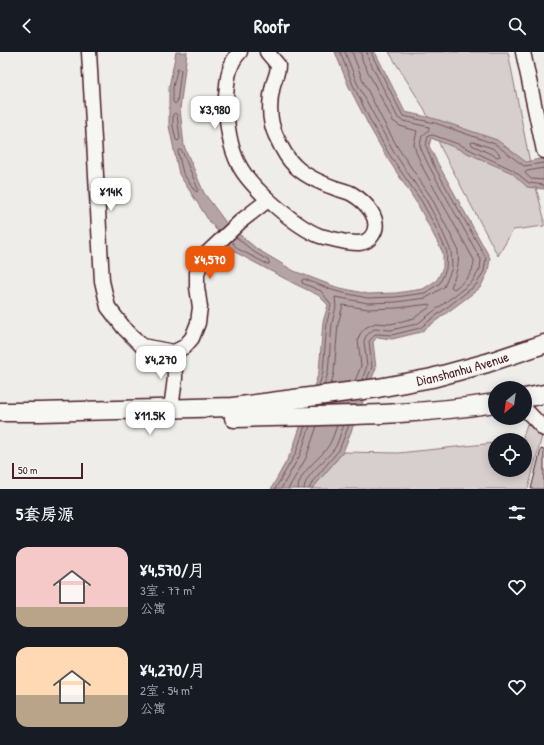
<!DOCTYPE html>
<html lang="zh">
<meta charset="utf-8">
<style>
body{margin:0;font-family:"Patrick Hand","LXGW WenKai TC",sans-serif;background:#242831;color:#f1f3f6;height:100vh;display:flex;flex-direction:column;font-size:15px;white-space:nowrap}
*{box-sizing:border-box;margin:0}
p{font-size:13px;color:#9ea1a6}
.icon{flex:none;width:22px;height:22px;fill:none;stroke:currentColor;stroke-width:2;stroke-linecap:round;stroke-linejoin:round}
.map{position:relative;height:437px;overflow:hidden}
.panel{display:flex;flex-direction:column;background:#171b24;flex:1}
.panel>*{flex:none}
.needle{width:26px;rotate:209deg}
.fabs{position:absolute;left:488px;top:329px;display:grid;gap:8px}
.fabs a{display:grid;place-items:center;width:44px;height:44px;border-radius:50%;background:#171b24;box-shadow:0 2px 10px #0003;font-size:20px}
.scale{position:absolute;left:12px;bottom:10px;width:71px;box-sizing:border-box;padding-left:4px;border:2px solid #4a1f2b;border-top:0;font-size:11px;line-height:14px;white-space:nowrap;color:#4a1f2b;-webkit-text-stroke:3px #f6f6f2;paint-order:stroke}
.price{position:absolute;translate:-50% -34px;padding:0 9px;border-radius:8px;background:#fff;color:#222;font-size:13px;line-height:26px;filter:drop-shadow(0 1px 2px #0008)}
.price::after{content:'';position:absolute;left:50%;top:24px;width:12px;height:9px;margin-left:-6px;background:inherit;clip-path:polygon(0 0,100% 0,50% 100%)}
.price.current{background:#ea580c;color:#fff}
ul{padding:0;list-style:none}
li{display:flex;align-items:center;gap:12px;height:100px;padding:0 16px}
li span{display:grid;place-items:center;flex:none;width:112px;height:80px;border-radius:12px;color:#555}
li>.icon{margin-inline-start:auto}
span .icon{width:48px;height:48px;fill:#fffc;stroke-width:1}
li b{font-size:17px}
h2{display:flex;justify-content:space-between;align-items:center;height:48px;padding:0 16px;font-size:17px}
header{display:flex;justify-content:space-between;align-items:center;height:52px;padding:0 16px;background:#171b24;font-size:18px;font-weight:800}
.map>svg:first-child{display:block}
.green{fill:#d7cfce;stroke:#90777c}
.water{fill:#b4a4a5;stroke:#8a6f74}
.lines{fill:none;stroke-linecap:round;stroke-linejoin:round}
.shore{stroke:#74545c;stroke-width:1}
.building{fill:#c6babb;stroke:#4a1f2b}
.minor-casing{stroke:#4a1f2b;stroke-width:17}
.major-casing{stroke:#4a1f2b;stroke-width:21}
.minor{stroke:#f6f6f2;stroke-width:14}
.major{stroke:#f6f6f2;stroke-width:18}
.labels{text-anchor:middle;stroke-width:3;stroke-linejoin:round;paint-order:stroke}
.street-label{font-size:14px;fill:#4a1f2b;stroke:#f6f6f2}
</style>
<header><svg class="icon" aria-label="back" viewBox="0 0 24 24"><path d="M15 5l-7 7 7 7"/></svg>Roofr<svg class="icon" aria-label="search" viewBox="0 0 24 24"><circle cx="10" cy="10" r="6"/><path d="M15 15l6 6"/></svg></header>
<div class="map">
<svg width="544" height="437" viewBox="0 0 544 437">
<rect width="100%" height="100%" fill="#efedea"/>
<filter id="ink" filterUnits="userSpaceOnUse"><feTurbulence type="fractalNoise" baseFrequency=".025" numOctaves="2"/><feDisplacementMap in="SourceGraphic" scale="8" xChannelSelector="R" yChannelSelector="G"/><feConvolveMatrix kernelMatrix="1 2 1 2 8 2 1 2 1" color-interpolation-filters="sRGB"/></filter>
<g filter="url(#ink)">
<g class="green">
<path d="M389 0H508L531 116 544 166V174L513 178 498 204 442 98 425 58Z"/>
<path d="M527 372 542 384 528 437H312L343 400 398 401 495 391V418H525V388H522Z"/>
</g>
<path class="water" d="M176 0H187L180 57 184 94 204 141 227 172 257 197 294 219 336 235 368 242 396 241 423 237 437 228 443 216V201L418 153 386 104 369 74 349 35 335 0H375L405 60 436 67 497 88 526 110 544 106V137L527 135 512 121 456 96 431 86 429 94 437 110 490 206 488 220 480 236 421 280 392 287 377 285 373 290 376 316 343 400 312 437H271L292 399 319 320 323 270 328 253 318 243 295 232 235 200 209 169 179 122 169 74V35Z"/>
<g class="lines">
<g class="shore">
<path d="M352 0 363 29 382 67 398 96 431 145 457 195C461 209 456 222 451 235L454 237C465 229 474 222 474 208L424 118 416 100 414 92 417 79 400 74 393 69 362 8 361 0"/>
<path d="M372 0V3L403 64 435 71 495 92 524 114 544 111"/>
<path d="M178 16 181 18 177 50 175 52 173 50V35Z"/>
<path d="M175 61 177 63 180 87 178 89 176 88 173 74V63Z"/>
<path d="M473 90 492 96 499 101 500 104 497 105 472 93 471 91Z"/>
<path d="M180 98 182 99 198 137 197 140 195 139 183 121 178 100Z"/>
<path d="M544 116 527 119 525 121 531 127 544 128"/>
<path d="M231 189 238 197 267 212H269V209L254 200 236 185"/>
<path d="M367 327 372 315 369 289 376 282 392 283 420 276 476 233 484 219 486 206 433 112 426 94 428 84 433 83 458 92 513 118 529 131 544 133"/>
<path d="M362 328 367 314 364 289 366 284 374 277 391 278 417 272 472 230 480 217 481 208 429 114 421 97 420 93 422 84 429 78V75L403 69 398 66 368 6 367 0"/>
<path d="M331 332 334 321 338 272 343 253 368 257 397 256 430 252V255L414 266 391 272 375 271 365 276 360 282 358 288 361 314 355 329"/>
<path d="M324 333 328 321 332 271 336 255 335 245 368 251 396 250 426 246 444 235 452 216 451 199 439 172 426 148 393 99 377 69 357 31 345 0"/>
<path d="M319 334 323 320 327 270 331 253 321 239 302 231V228L304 227 335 239 367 246 396 245 425 241 440 231 446 217 447 200 435 174 422 150 389 102 372 72 353 33 340 0"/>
<path d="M275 437 296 401 305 374"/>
<path d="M281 437 300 403 310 374"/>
<path d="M288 437 306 406 317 374"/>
<path d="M298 437C299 418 322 407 330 391 333 386 335 379 337 373"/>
<path d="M304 437C305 421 328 408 336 394 339 388 341 380 344 373"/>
<path d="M309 437 313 429 339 398 349 373"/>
</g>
</g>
<path class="building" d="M541 397 544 398V437H531Z"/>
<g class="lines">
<g class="minor-casing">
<g id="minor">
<path d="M89 0 102 229 108 255 124 276 142 294 174 300 184 295 192 286 198 271 200 255 197 235V221L204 204 241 169 268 148"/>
<path d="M240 0C228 11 227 30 226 45 226 68 228 92 239 113 250 135 296 175 320 184 328 186 337 188 346 190 355 191 365 193 371 185 384 169 366 150 352 142 347 139 340 138 335 136 321 131 305 124 295 114 287 107 280 93 276 84 268 67 269 50 273 33 275 26 278 21 278 13L267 0"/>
<path d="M523 0 544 99"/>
<path d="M171 357 175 326 174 300"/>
<path d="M525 357 544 377"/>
</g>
</g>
<g class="major-casing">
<g id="major">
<path d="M525 346 544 342"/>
<path id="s1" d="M0 360H40L233 355 378 336 432 326 487 311 544 292"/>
<path d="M234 366C321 363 409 365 495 351"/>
</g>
</g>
<use href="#minor" class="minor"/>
<use href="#major" class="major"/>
</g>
</g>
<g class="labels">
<g class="street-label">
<text dy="5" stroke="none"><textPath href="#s1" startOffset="466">Dianshanhu Avenue</textPath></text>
</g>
</g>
</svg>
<div class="fabs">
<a><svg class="needle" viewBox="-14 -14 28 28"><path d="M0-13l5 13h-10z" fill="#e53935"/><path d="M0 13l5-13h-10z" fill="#9ea1a6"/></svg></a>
<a><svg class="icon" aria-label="locate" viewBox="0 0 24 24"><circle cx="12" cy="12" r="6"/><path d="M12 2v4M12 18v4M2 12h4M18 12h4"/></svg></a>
</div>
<div class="scale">50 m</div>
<b class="price" style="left:215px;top:78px">¥3,980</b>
<b class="price" style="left:111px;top:160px">¥14K</b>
<b class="price current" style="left:210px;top:228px">¥4,570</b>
<b class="price" style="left:161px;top:328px">¥4,270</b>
<b class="price" style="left:150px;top:384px">¥11.5K</b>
</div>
<section class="panel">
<h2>5套房源<svg class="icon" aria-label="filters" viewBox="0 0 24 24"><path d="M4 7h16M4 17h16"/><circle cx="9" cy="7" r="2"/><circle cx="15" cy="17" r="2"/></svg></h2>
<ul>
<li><span style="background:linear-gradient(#f6c9c9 75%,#b9a48a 0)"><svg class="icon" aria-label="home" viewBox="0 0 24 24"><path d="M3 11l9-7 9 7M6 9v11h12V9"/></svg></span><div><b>¥4,570/月</b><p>3室 · 77 m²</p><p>公寓</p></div><svg class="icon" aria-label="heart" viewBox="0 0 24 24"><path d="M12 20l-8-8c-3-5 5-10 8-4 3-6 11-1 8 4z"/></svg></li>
<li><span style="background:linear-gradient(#ffd9b3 60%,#b9a48a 0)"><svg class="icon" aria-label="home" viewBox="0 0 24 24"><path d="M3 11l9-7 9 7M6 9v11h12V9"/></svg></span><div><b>¥4,270/月</b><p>2室 · 54 m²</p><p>公寓</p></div><svg class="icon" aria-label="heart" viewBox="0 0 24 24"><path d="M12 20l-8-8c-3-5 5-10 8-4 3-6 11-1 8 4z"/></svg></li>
</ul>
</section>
